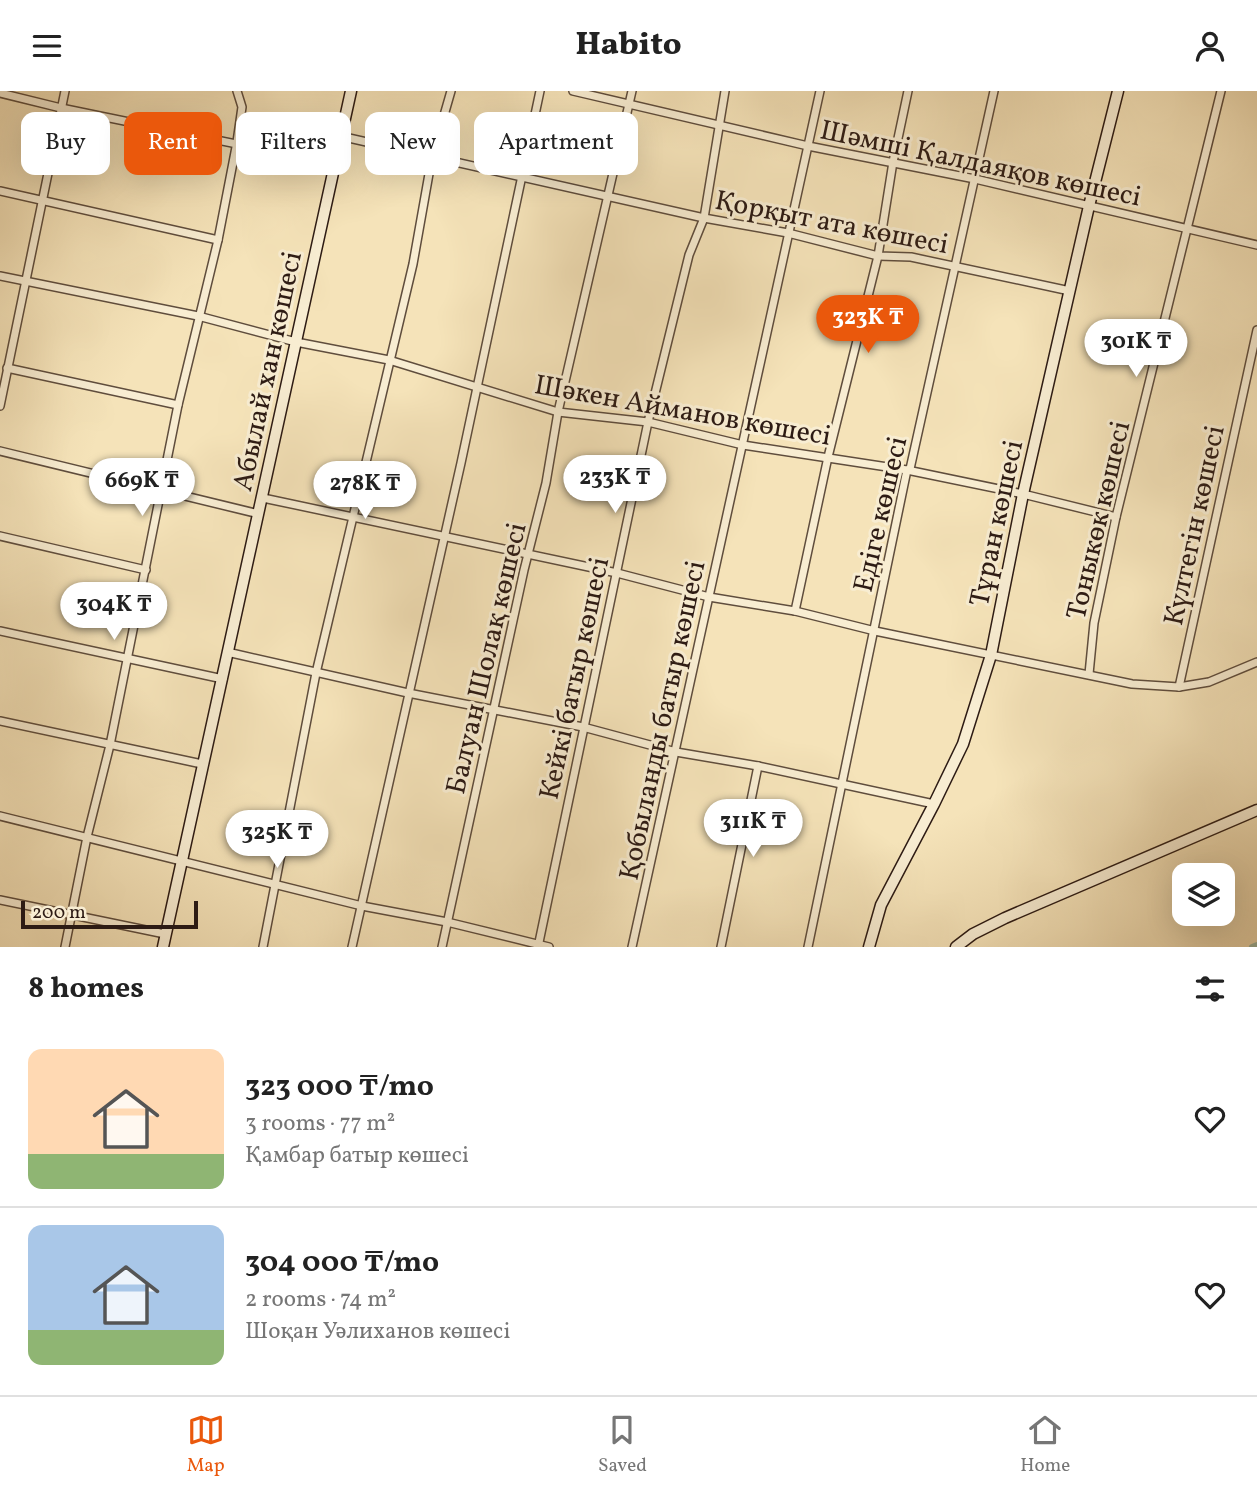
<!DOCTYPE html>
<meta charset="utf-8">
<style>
body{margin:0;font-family:Vollkorn,serif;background:#f2f2f2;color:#222;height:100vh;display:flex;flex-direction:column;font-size:26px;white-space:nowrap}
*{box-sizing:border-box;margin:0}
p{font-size:23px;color:#767676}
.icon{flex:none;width:38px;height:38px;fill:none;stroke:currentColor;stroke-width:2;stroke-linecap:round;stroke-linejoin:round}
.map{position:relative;height:856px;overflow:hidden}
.panel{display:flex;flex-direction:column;background:#fff;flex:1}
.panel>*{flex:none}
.banner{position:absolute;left:21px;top:21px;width:700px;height:63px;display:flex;gap:14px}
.buttons{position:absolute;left:1172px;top:772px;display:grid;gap:14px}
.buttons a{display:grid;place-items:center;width:63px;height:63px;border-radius:14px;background:#fff;box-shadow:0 7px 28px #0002;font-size:35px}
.scale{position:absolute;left:21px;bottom:18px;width:177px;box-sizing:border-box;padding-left:7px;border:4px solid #2d1b14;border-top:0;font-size:19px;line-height:24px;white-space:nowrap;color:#2d1b14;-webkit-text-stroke:5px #f8edd2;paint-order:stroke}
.price{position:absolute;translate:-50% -60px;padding:0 16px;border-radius:24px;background:#fff;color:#222;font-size:23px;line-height:46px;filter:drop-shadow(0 2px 4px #0008)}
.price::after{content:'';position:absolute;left:50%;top:42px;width:21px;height:16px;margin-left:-10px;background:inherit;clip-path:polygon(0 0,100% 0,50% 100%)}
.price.active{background:#ea580c;color:#fff}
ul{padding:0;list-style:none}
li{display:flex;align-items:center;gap:21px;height:175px;padding:0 28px}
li+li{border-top:2px solid #e0e0e0}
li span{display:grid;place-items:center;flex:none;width:196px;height:140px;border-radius:14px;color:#555}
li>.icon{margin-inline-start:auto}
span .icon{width:84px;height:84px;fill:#fffc;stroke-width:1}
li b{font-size:30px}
h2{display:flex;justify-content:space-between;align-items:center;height:84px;padding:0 28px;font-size:30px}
.chip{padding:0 24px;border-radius:14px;background:#fff;box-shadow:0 7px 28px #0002;font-size:24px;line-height:63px}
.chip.active{background:#ea580c;color:#fff}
header{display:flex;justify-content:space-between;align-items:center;height:91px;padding:0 28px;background:#fff;font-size:32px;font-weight:800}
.dock{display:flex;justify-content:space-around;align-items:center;height:98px;border-top:2px solid #e0e0e0;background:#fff;font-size:19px;color:#767676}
.dock a{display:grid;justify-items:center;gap:4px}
.dock .active{color:#ea580c}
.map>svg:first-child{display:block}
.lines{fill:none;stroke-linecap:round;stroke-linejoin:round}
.canal{stroke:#9dbeac;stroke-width:6}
.street-casing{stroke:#5f4d3d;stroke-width:10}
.secondary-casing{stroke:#2d1b14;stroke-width:13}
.street{stroke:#f8edd2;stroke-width:7}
.secondary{stroke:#f8edd2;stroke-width:10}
.labels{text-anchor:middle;stroke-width:6;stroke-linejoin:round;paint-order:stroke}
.street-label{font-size:28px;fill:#2d1b14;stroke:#f8edd2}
</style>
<header><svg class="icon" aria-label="menu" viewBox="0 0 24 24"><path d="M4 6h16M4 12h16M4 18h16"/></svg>Habito<svg class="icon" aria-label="person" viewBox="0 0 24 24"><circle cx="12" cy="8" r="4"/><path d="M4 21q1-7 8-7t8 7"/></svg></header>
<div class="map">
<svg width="1257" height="856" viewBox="0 0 1257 856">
<rect width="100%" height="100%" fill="#f5e3b9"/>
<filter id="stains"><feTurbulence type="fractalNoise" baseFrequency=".00286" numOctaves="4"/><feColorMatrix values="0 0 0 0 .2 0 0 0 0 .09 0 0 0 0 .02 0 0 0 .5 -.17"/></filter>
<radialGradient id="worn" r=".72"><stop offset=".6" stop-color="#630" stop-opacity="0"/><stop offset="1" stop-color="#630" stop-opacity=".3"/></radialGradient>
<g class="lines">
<path class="canal" d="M1252 856 1257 854"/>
<g class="street-casing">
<g id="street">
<path d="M573 0 808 55 975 88 1257 154"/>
<path d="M0 2 61 17 334 73"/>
<path d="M340 45 704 127 788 142 878 165 911 166 1070 200"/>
<path d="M0 100 218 149"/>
<path d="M0 185 198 225 296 251 389 269 558 321 648 331 743 354 907 379 1023 403 1116 426"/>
<path d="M7 277 178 314"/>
<path d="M0 315 65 0"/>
<path d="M0 360 259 423"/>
<path d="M263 407 617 482 709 506 795 520 875 540 1132 593 1179 596 1209 591 1257 571"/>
<path d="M0 445 146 479"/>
<path d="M795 520 828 366 878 165 893 71 908 0"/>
<path d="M0 540 223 588"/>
<path d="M227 561 408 602 583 636 676 661 758 675 934 713"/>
<path d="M1089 583 1094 532 1116 426 1221 0"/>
<path d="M1179 596 1257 239"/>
<path d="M0 630 202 673"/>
<path d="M0 725 362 815 447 831 549 856"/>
<path d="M0 809 165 843"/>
<path d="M65 856 87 746 110 654 178 314 218 149 237 51 242 16 237 0"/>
<path d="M263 856 316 582 413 173 432 66 451 0"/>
<path d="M352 856 461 372 540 0"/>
<path d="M442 856 524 479 546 392 558 321 632 0"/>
<path d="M538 856 648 331 689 164 704 127 725 0"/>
<path d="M632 856 820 0"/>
<path d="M721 856 758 675"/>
<path d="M808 856 907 379 910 378 994 0"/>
</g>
</g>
<g class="secondary-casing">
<g id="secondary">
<path d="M163 856 351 0"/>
<path d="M869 856 881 814 934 713 963 653 991 564 1023 403 1089 115 1118 0"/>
<path d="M956 856 973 843 1005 827 1257 719"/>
</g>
</g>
<use href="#street" class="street"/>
<use href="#secondary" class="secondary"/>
</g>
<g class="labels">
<g class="street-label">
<text transform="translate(981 71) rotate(12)" y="10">Шәмші Қалдаяқов көшесі</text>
<text transform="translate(832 130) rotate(11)" y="10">Қорқыт ата көшесі</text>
<text transform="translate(266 280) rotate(-78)" y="10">Абылай хан көшесі</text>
<text transform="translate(683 318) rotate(10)" y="10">Шәкен Айманов көшесі</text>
<text transform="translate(879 423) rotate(-77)" y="10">Едіге көшесі</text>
<text transform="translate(1097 429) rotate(-77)" y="10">Тоныкөк көшесі</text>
<text transform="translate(995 432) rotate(-78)" y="10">Тұран көшесі</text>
<text transform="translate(1193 434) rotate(-78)" y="10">Күлтегін көшесі</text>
<text transform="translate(485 567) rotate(-77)" y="10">Балуан Шолақ көшесі</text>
<text transform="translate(573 587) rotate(-78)" y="10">Кейкі батыр көшесі</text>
<text transform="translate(661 629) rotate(-78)" y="10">Қобыланды батыр көшесі</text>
</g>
</g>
<rect width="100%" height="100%" filter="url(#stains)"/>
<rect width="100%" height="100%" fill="url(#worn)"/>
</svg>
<div class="buttons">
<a><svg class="icon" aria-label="layers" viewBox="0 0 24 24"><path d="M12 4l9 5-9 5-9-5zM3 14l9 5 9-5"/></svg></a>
</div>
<div class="scale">200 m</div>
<b class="price active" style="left:868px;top:264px">323K ₸</b>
<b class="price" style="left:1136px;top:288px">301K ₸</b>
<b class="price" style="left:615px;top:424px">233K ₸</b>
<b class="price" style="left:142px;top:427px">669K ₸</b>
<b class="price" style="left:365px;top:430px">278K ₸</b>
<b class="price" style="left:114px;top:551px">304K ₸</b>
<b class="price" style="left:753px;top:768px">311K ₸</b>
<b class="price" style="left:277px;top:779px">325K ₸</b>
<div class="banner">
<a class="chip">Buy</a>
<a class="chip active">Rent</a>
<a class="chip">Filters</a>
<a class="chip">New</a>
<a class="chip">Apartment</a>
</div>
</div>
<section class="panel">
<h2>8 homes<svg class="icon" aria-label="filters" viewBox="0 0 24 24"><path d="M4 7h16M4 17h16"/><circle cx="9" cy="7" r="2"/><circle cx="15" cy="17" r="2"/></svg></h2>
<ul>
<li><span style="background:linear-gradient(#ffd9b3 75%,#8fb573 0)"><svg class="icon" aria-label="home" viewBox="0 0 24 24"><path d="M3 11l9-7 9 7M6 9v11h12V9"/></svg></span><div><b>323 000 ₸/mo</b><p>3 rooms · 77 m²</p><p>Қамбар батыр көшесі</p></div><svg class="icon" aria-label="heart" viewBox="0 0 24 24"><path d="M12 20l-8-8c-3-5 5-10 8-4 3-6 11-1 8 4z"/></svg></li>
<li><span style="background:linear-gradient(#a9c7e8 75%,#8fb573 0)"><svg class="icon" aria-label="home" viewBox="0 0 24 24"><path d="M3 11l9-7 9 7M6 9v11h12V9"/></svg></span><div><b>304 000 ₸/mo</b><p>2 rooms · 74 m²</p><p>Шоқан Уәлиханов көшесі</p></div><svg class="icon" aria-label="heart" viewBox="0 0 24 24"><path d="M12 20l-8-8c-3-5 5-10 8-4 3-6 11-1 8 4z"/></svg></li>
</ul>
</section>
<nav class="dock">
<a class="active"><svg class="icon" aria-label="map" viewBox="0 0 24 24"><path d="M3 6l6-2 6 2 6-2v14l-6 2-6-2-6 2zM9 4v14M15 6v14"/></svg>Map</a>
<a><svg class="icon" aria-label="saved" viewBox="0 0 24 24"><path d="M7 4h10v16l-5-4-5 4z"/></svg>Saved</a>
<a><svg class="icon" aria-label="home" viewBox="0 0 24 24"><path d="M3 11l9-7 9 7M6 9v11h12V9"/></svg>Home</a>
</nav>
